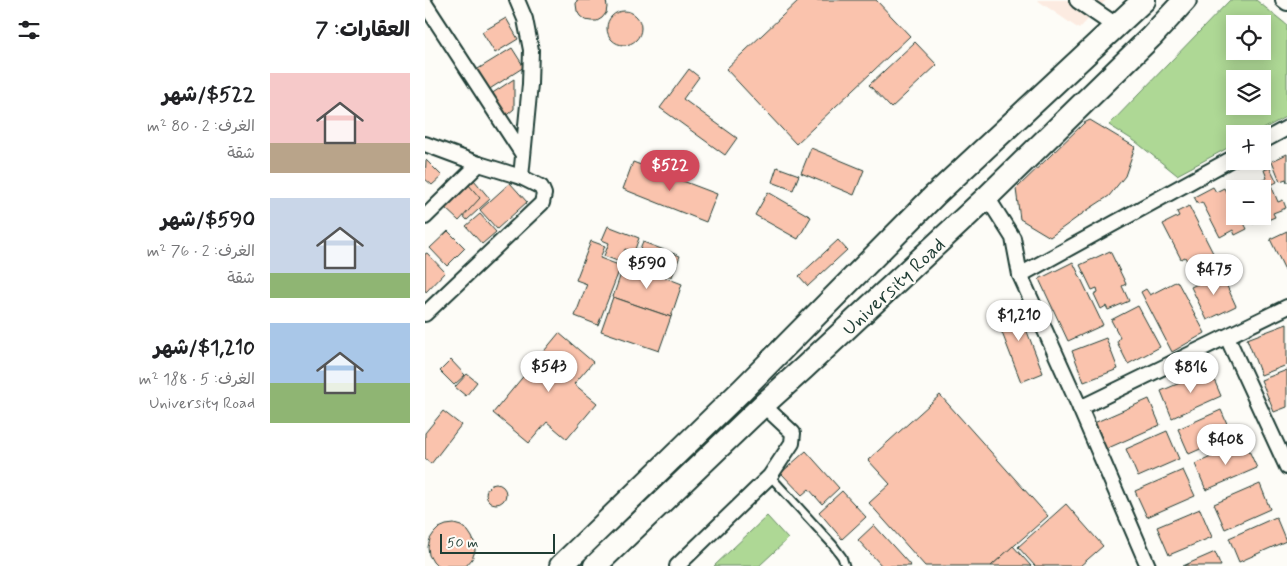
<!DOCTYPE html>
<html lang="ar">
<meta charset="utf-8">
<style>
body{margin:0;font-family:Mynerve,"Playpen Sans Arabic",sans-serif;background:#f2f2f2;color:#202124;direction:rtl;height:100vh;display:flex;flex-direction:column;font-size:19px;white-space:nowrap}
*{box-sizing:border-box;margin:0}
p{font-size:16px;color:#757577}
.icon{flex:none;width:28px;height:28px;fill:none;stroke:currentColor;stroke-width:2;stroke-linecap:round;stroke-linejoin:round}
.map{position:relative;flex:1;overflow:hidden;direction:ltr}
.panel{display:flex;flex-direction:column;background:#fff;width:425px}
.panel>*{flex:none}
.fabs{position:absolute;left:801px;top:15px;display:grid;gap:10px}
.fabs a{display:grid;place-items:center;width:45px;height:45px;border-radius:0px;background:#fff;box-shadow:0 2px 12px #0003;font-size:25px}
.scale{position:absolute;left:15px;bottom:12px;width:115px;box-sizing:border-box;padding-left:5px;border:2px solid #1f3d34;border-top:0;font-size:14px;line-height:18px;white-space:nowrap;color:#1f3d34;-webkit-text-stroke:4px #fdfcf7;paint-order:stroke}
.price{position:absolute;translate:-50% -42px;padding:0 11px;border-radius:18px;background:#fff;color:#222;font-size:16px;line-height:32px;filter:drop-shadow(0 1px 2px #0008)}
.price::after{content:'';position:absolute;left:50%;top:30px;width:15px;height:11px;margin-left:-8px;background:inherit;clip-path:polygon(0 0,100% 0,50% 100%)}
.price.active{background:#d1495b;color:#fff}
ul{padding:0;list-style:none}
li{display:flex;align-items:center;gap:15px;height:125px;padding:0 15px}
li span{display:grid;place-items:center;flex:none;width:140px;height:100px;border-radius:0px;color:#555}
li>.icon{margin-inline-start:auto}
span .icon{width:60px;height:60px;fill:#fffc;stroke-width:1}
li b{font-size:21px}
h2{display:flex;justify-content:space-between;align-items:center;height:60px;padding:0 15px;font-size:21px}
main{display:flex;flex:1;min-height:0}
.map>svg:first-child{display:block}
.built{fill:#fcebe1}
.green{fill:#aed895;stroke:#668a64;fill-rule:evenodd}
.building{fill:#fac3ad;stroke:#1f3d34}
.lines{fill:none;stroke-linecap:round;stroke-linejoin:round}
.service-casing{stroke:#1f3d34;stroke-width:11}
.minor-casing{stroke:#1f3d34;stroke-width:18}
.tertiary-casing{stroke:#1f3d34;stroke-width:20}
.trunk-casing{stroke:#1f3d34;stroke-width:26}
.service{stroke:#fdfcf7;stroke-width:7}
.minor{stroke:#fdfcf7;stroke-width:14}
.tertiary{stroke:#fdfcf7;stroke-width:16}
.trunk{stroke:#fdfcf7;stroke-width:22}
.labels{text-anchor:middle;stroke-width:4.5;stroke-linejoin:round;paint-order:stroke}
.street-label{font-size:20px;fill:#1f3d34;stroke:#fdfcf7}
</style>
<main>
<div class="map">
<svg width="862" height="566" viewBox="0 0 862 566">
<rect width="100%" height="100%" fill="#fdfcf7"/>
<filter id="ink" filterUnits="userSpaceOnUse"><feTurbulence type="fractalNoise" baseFrequency=".02" numOctaves="2"/><feDisplacementMap in="SourceGraphic" scale="10" xChannelSelector="R" yChannelSelector="G"/><feConvolveMatrix kernelMatrix="1 2 1 2 8 2 1 2 1" color-interpolation-filters="sRGB"/></filter>
<g filter="url(#ink)">
<path class="built" d="M612 0H681L654 29Z"/>
<g class="green">
<path d="M805 0H831L862 25V116L829 134H810V144L752 175 711 142 684 125ZM810 24H838V51H810ZM810 79H838V106H810Z"/>
<path d="M342 516 363 539 334 566H289Z"/>
</g>
<g class="building">
<path d="M152 0H181L182 7 181 13 177 18 172 21H166L160 20 155 16 152 11 151 4Z"/>
<path d="M374 0H451L485 36 371 144 301 69Z"/>
<circle cx="199" cy="28" r="17"/>
<path d="M81 18 93 39 70 53 57 32Z"/>
<path d="M490 42 512 65 466 108 444 85Z"/>
<path d="M87 48 99 67 60 92 48 72Z"/>
<path d="M264 69 274 77 258 99 312 138 300 155 235 108Z"/>
<path d="M89 79V109L77 119 63 96Z"/>
<path d="M665 120 710 147 700 176 684 196 664 209 625 237 595 219 591 189 659 123Z"/>
<path d="M386 148 439 170 429 195 376 173Z"/>
<path d="M862 154V182L861 179 855 181 847 161Z"/>
<path d="M1 160 17 176 7 185 0 179Z"/>
<path d="M208 162 292 194 281 222 198 189Z"/>
<path d="M352 167 374 175 368 190 347 182Z"/>
<path d="M845 168 852 182 846 185 853 202 858 200 861 208 848 213 850 217 838 222 836 220 828 224 825 216H838V189H818L842 178 839 170Z"/>
<path d="M49 180 65 199 42 220 26 202Z"/>
<path d="M85 183 102 202 72 229 55 210Z"/>
<path d="M43 184 55 198 34 221 19 207Z"/>
<path d="M788 187 791 192 799 188 808 207 810 206V216H813L816 222 818 221 822 229 810 235 808 230 795 237 777 202 773 204 769 197Z"/>
<path d="M343 192 386 217 373 239 330 215Z"/>
<path d="M764 206 788 253 778 259 776 256 763 263 760 257 756 259 738 224 754 216 752 212Z"/>
<path d="M55 214 71 232 57 244 41 226Z"/>
<path d="M183 226 214 238 209 252 200 249 195 262 179 256 184 243 177 240Z"/>
<path d="M23 231 40 248 22 266 5 248Z"/>
<path d="M862 231V274L845 239Z"/>
<path d="M413 240 422 250 383 286 374 276Z"/>
<path d="M166 241 180 246 175 258 196 266 173 325 150 316 162 284 151 280Z"/>
<path d="M218 242 255 256 247 277 210 263Z"/>
<path d="M685 251 701 284 697 286 704 301 683 310 681 306 676 309 669 294 673 292 672 288 667 290 655 265Z"/>
<path d="M2 253 20 272 1 292 0 290V254Z"/>
<path d="M200 262 257 284 246 317 188 297Z"/>
<path d="M648 262 678 325 643 341 614 279Z"/>
<path d="M796 273 811 306 782 320 766 287Z"/>
<path d="M752 281 780 333 747 352 716 292 721 289 725 295Z"/>
<path d="M188 297 246 317 234 351 176 331Z"/>
<path d="M591 303 618 373 596 382 569 312Z"/>
<path d="M713 306 735 347 703 364 692 342 695 337 686 320Z"/>
<path d="M862 324V365L836 375 822 339Z"/>
<path d="M134 333 168 362 149 384 172 403 142 439 122 422 104 443 68 413Z"/>
<path d="M681 338 693 369 659 382 647 351Z"/>
<path d="M26 360 40 375 29 385 15 371Z"/>
<path d="M785 370 796 396 747 418 736 391Z"/>
<path d="M862 370V407L849 412 836 380Z"/>
<path d="M42 374 52 382 41 396 30 387Z"/>
<path d="M515 395 623 516 566 566H500L444 503 465 484 443 460Z"/>
<path d="M724 399 735 425 681 449 669 423Z"/>
<path d="M796 410 807 435 764 454 753 429Z"/>
<path d="M18 411 36 425 6 464 0 459V433Z"/>
<path d="M742 431 754 459 713 477 701 449Z"/>
<path d="M820 442 832 468 781 490 770 464Z"/>
<path d="M381 451 414 488 397 504 384 489 377 495 356 473Z"/>
<path d="M758 470 770 496 722 517 710 491Z"/>
<path d="M835 484 845 509 800 529 789 504Z"/>
<circle cx="71" cy="494" r="10"/>
<path d="M417 491 441 517 417 539 394 512Z"/>
<path d="M641 504 678 546 655 566H610L593 547Z"/>
<path d="M775 509 787 537 744 555 732 527Z"/>
<path d="M851 517 861 541 814 562 804 538Z"/>
<path d="M29 524 36 526 43 531 47 537 50 544V551L47 559 41 566H12L8 562 4 555 3 547 5 539 9 533 14 528 21 525Z"/>
<path d="M449 525 486 566H457L433 540Z"/>
<path d="M588 546 606 566H566Z"/>
<path d="M790 552 796 566H758Z"/>
</g>
<g class="lines">
<g class="service-casing">
<path id="service" d="M345 476 408 545 417 557 420 566"/>
</g>
<g class="minor-casing">
<g id="minor">
<path d="M92 0 100 19 106 50 105 84 96 177"/>
<path d="M858 0 862 3"/>
<path d="M0 4 97 153"/>
<path d="M838 141 862 128"/>
<path d="M0 144 54 164 96 177 116 187 119 194 117 203 0 314"/>
<path d="M562 197 588 238 595 275 655 408 723 566"/>
<path d="M0 217 54 164"/>
<path d="M595 275 810 157"/>
<path d="M802 337 862 467"/>
<path d="M655 408 862 307"/>
<path d="M252 566 345 476 367 443 368 433 338 405"/>
</g>
</g>
<g class="tertiary-casing">
<path id="tertiary" d="M653 0 691 26"/>
</g>
<g class="trunk-casing">
<g id="trunk">
<path d="M136 566 318 389 510 195 719 0"/>
<path d="M170 566 338 405 379 368 562 197 726 37 760 0"/>
</g>
</g>
<use href="#service" class="service"/>
<use href="#minor" class="minor"/>
<use href="#tertiary" class="tertiary"/>
<use href="#trunk" class="trunk"/>
</g>
</g>
<g class="labels">
<g class="street-label">
<text transform="translate(468 286) rotate(-43)" y="7">University Road</text>
</g>
</g>
</svg>
<div class="fabs">
<a><svg class="icon" aria-label="locate" viewBox="0 0 24 24"><circle cx="12" cy="12" r="6"/><path d="M12 2v4M12 18v4M2 12h4M18 12h4"/></svg></a>
<a><svg class="icon" aria-label="layers" viewBox="0 0 24 24"><path d="M12 4l9 5-9 5-9-5zM3 14l9 5 9-5"/></svg></a>
<a>+</a>
<a>−</a>
</div>
<div class="scale">50 m</div>
<b class="price active" style="left:245px;top:192px">$522</b>
<b class="price" style="left:222px;top:290px">$590</b>
<b class="price" style="left:789px;top:296px">$475</b>
<b class="price" style="left:594px;top:342px">$1,210</b>
<b class="price" style="left:124px;top:393px">$543</b>
<b class="price" style="left:766px;top:394px">$816</b>
<b class="price" style="left:801px;top:466px">$408</b>
</div>
<section class="panel">
<h2>العقارات: 7<svg class="icon" aria-label="filters" viewBox="0 0 24 24"><path d="M4 7h16M4 17h16"/><circle cx="9" cy="7" r="2"/><circle cx="15" cy="17" r="2"/></svg></h2>
<ul>
<li><span style="background:linear-gradient(#f6c9c9 70%,#b9a48a 0)"><svg class="icon" aria-label="home" viewBox="0 0 24 24"><path d="M3 11l9-7 9 7M6 9v11h12V9"/></svg></span><div><b>$522/شهر</b><p>الغرف: 2 · 80 m²</p><p>شقة</p></div></li>
<li><span style="background:linear-gradient(#c9d6e8 75%,#8fb573 0)"><svg class="icon" aria-label="home" viewBox="0 0 24 24"><path d="M3 11l9-7 9 7M6 9v11h12V9"/></svg></span><div><b>$590/شهر</b><p>الغرف: 2 · 76 m²</p><p>شقة</p></div></li>
<li><span style="background:linear-gradient(#a9c7e8 60%,#8fb573 0)"><svg class="icon" aria-label="home" viewBox="0 0 24 24"><path d="M3 11l9-7 9 7M6 9v11h12V9"/></svg></span><div><b>$1,210/شهر</b><p>الغرف: 5 · 188 m²</p><p>University Road</p></div></li>
</ul>
</section>
</main>
